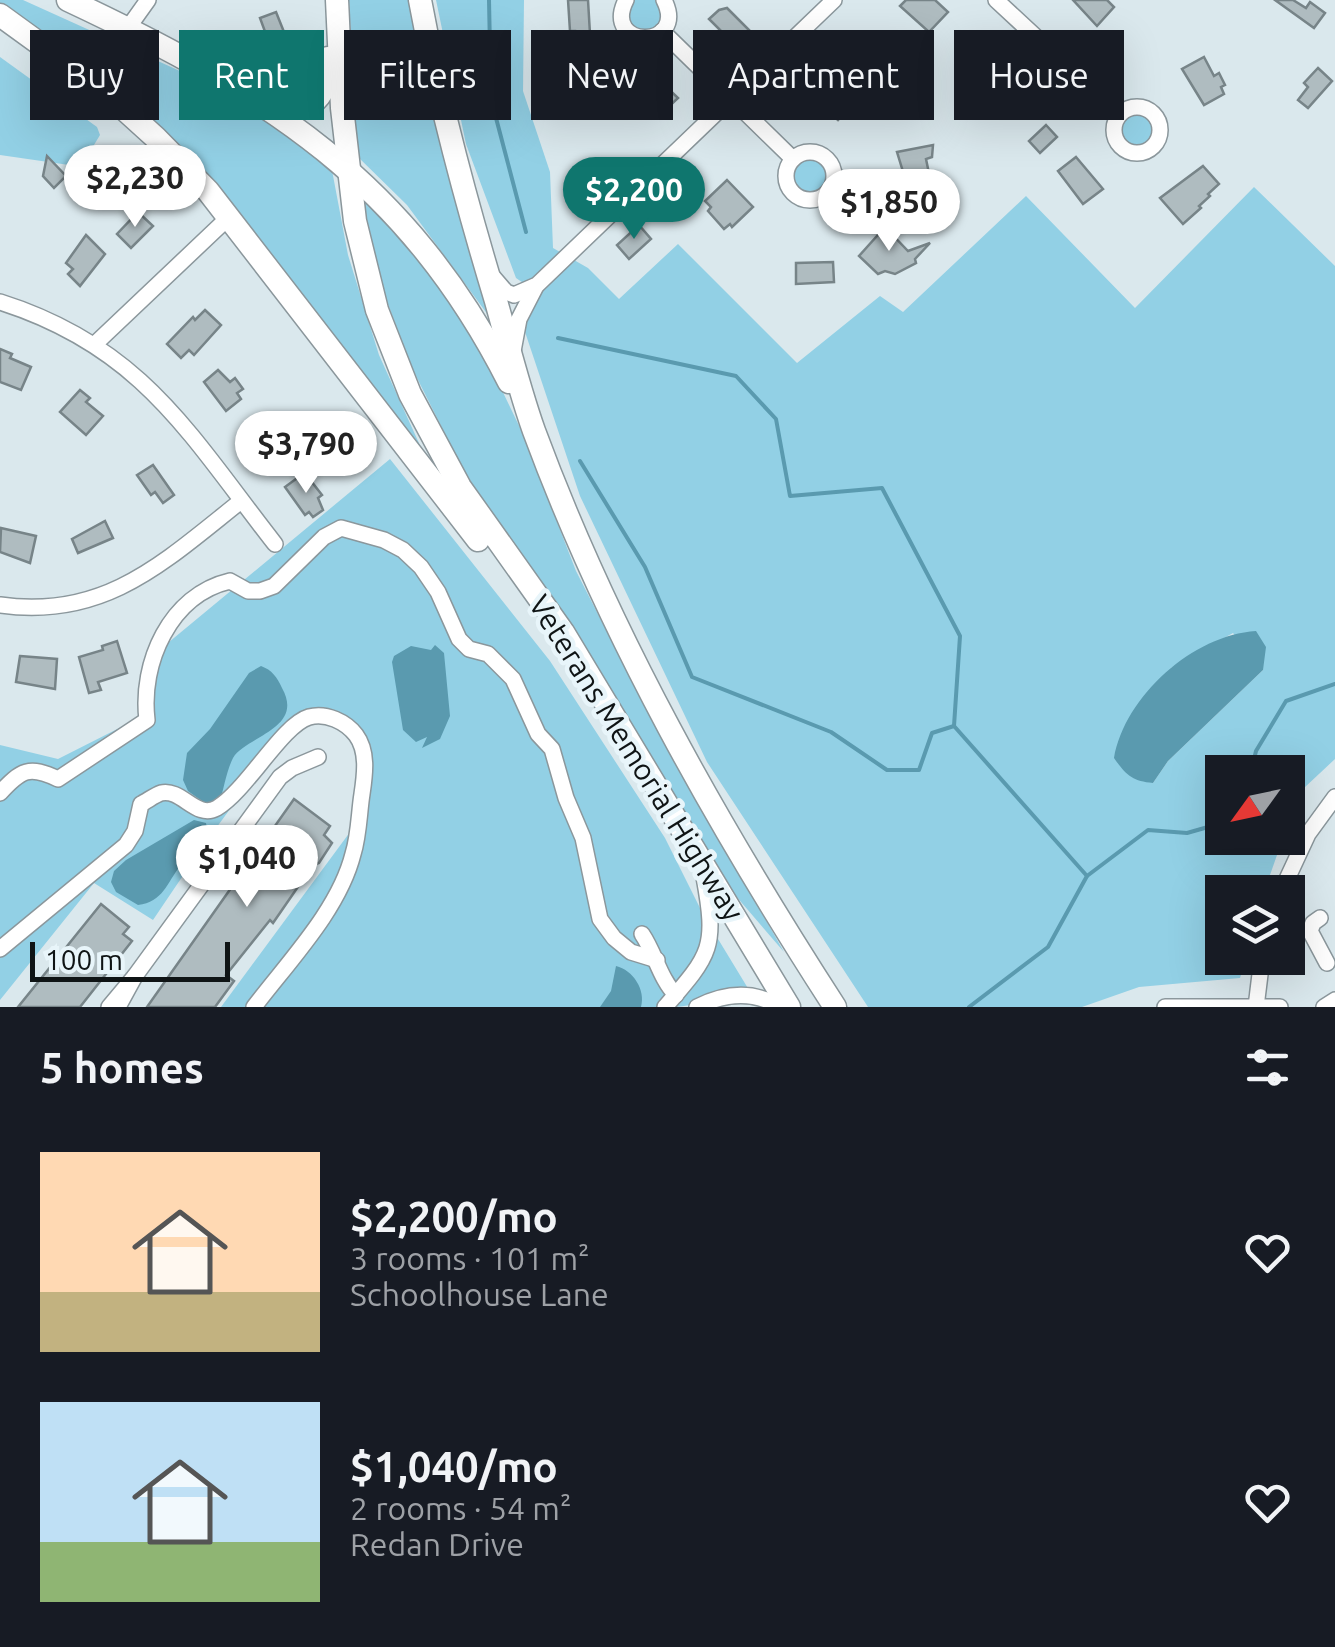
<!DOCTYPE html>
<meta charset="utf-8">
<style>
body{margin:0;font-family:Ubuntu,sans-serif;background:#20242c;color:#f1f3f6;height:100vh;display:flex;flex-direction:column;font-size:38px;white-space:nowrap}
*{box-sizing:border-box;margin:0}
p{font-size:32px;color:#9ea1a6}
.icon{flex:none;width:55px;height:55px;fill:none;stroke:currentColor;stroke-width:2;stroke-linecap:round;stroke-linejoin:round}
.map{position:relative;height:1007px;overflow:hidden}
.drawer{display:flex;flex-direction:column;background:#171b24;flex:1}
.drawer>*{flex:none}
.guide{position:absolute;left:30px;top:30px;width:1275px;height:90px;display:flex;gap:20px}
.needle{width:65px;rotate:237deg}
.tools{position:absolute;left:1205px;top:755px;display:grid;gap:20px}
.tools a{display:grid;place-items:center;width:100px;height:100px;border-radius:0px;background:#171b24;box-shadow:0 10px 40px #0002;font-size:50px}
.scale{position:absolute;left:30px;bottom:25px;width:200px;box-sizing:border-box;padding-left:10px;border:5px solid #0f1415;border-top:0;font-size:28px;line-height:35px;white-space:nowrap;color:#0f1415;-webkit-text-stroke:8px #e8f5fa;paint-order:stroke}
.price{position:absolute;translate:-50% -85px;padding:0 22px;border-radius:35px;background:#fff;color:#222;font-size:32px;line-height:65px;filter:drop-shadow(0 2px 5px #0008)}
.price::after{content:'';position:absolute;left:50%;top:60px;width:30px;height:22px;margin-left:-15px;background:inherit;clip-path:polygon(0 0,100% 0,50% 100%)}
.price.active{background:#0f766e;color:#fff}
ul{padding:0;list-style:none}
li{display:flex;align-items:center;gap:30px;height:250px;padding:0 40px}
li span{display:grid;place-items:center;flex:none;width:280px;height:200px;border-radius:0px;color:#555}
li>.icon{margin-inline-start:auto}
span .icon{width:120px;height:120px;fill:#fffc;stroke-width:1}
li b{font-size:42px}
h2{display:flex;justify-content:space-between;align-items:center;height:120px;padding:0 40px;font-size:42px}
.tag{padding:0 35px;border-radius:0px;background:#171b24;box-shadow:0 10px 40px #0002;font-size:35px;line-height:90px}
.tag.active{background:#0f766e;color:#fff}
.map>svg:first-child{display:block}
.green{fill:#92d0e5;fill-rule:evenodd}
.water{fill:#5a9aaf}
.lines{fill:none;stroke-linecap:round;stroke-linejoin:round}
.stream{stroke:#5a9aaf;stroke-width:4}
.building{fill:#afbcc0;stroke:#778488;stroke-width:2.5}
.minor-casing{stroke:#8b979c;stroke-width:18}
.highway-casing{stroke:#8b979c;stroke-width:25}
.minor{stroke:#fff;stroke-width:15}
.highway{stroke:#fff;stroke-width:22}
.labels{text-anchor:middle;stroke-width:9;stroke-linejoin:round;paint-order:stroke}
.street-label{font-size:30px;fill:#0f1415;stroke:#e8f5fa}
</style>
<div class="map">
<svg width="1335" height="1007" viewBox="0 0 1335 1007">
<rect width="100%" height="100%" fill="#dae8ed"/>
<g class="green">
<path d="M0 0H23L233 95 331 165 348 255 379 355 423 452 151 123 57 42 0 5Z"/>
<path d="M349 0H410L488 315 407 205 357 156Z"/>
<path d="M436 0H524L523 91 550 172 553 248 588 268 619 299 678 244 797 363 880 296 903 312 1026 196 1135 308 1254 187 1335 266V759L1304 788 1288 827V772H1222V838H1283L1264 892H1222V958H1246L1240 978 1139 987 1082 1007H868L707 762 580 496 523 326 535 291 516 278 466 144ZM1233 633 1263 670 1168 761 1153 783 1171 668Z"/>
<path d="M632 0H659L665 12 653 33 630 27 626 8Z"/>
<path d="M0 57 97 127 100 135 83 163 76 166 0 155Z"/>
<circle cx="1136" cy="130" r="19"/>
<circle cx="809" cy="176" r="19"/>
<path d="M359 189 427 268 488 361 523 434 576 571 649 714 784 952 723 881 460 464 413 370 386 299Z"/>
<path d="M390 459 550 661 665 838 707 922 702 953 663 1007H221L353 828C358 799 367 756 343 732 333 723 319 720 307 726 291 734 280 750 268 763 224 812 190 866 153 920L94 883 0 1000V745L58 759 143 716 157 652Z"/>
<path d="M715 934 749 990C723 995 697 1007 671 1007Z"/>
</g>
<g class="water">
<path d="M1256 631 1266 647 1263 670 1168 761 1153 783C1132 781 1126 775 1114 758 1125 696 1193 635 1256 631Z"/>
<path d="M435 645 444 653 450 716 440 739 422 748 427 737 416 742 403 730 392 662 394 656 411 646 431 650Z"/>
<path d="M261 666C272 670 277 677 282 688 305 729 246 736 233 758 226 772 224 789 219 804H206L188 791 183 780 187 753 210 729 249 673Z"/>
<path d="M194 820 206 823 208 834C201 847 189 855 180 866 167 883 163 902 138 905L116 892 111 882 114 871 126 860Z"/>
<path d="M616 966C633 970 646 990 641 1007H600L611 991Z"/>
</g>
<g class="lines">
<g class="stream">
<path d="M489 0 491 99 526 232"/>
<path d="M558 338 736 376 776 419 790 496 882 488 960 636 954 726 1087 876"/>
<path d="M580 461 645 567 692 677 831 732 887 770H919L932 733 954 726"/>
<path d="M1251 772 1256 751 1286 701 1335 684"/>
<path d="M969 1007 1048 947 1087 876 1148 830 1187 833 1222 823"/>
</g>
</g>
<g class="building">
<path d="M568 0H588L590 34 575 35V31H570Z"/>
<path d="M906 0H935L948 12 929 32 900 6Z"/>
<path d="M1073 0H1107L1114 7 1097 26Z"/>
<path d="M1275 0H1293L1306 8 1310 2 1325 13 1314 28Z"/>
<path d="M727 8 749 30 734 44 709 19 719 10Z"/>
<path d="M276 12 288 42 271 48 260 18Z"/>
<path d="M601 51 624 77 610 90 588 66Z"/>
<path d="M1204 57 1214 76 1219 73 1225 85 1221 87 1224 94 1204 105 1182 69Z"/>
<path d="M996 60 1026 92 1009 110 997 99 984 112 974 103 984 85 979 81Z"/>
<path d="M834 65 858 88 854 91 860 97 838 120 810 96 830 76 827 73Z"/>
<path d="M1318 68 1332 81 1308 108 1298 100 1308 87 1304 83Z"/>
<path d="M653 74 678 98 657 118 649 109 646 113 632 99V92Z"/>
<path d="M1046 125 1057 137 1040 153 1029 141Z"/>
<path d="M933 145 932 157 926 159 931 183 908 188 897 152Z"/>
<path d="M47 156 66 176 54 188 43 176Z"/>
<path d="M1076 157 1103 189 1083 204 1058 171Z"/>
<path d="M1203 166 1219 184 1208 194 1210 196 1199 206 1201 208 1183 224 1160 198Z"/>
<path d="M727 180 753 207 732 227 730 224 724 229 708 211 711 207 705 201Z"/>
<path d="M949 184 953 205 932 209 928 188Z"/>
<path d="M138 212 153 226 131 248 117 234Z"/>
<path d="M639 225 651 239 629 259 617 245Z"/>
<path d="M885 227 908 251 930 243 915 259 916 263 895 274 885 271 878 274 859 256Z"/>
<path d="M86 235 105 254 80 286 68 274 73 269 66 263Z"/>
<path d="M833 262 834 282 796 284V263Z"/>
<path d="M205 310 221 325 194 355 189 350 181 358 167 344 193 317 195 320Z"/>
<path d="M0 349 12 354 10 358 31 367 21 390 0 382Z"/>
<path d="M218 370 230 382 235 378 243 389 237 393 241 399 226 411 204 382Z"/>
<path d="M80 390 90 398 86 402 103 416 86 435 60 412Z"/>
<path d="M257 421 268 431 271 428 278 436 273 440 280 448 264 460 242 433Z"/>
<path d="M153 465 174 495 163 503 155 492 151 495 137 475Z"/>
<path d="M300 476 306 484 311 481 322 495 318 498 323 510 313 517 309 512 305 515 285 487Z"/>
<path d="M105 521 113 538 78 553 72 539Z"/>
<path d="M1 528 36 536 30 563 0 552Z"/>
<path d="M117 641 127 673 98 682 101 690 89 693 79 657 103 650 102 646Z"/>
<path d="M20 656 57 659 55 689 16 682Z"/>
<path d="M294 799 330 826 324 835 332 843 319 863 313 865 273 923 270 920 226 975 234 981 215 1007H147Z"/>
<path d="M101 904 129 927 123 934 132 941 80 1007H18Z"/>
</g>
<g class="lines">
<g class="minor-casing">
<g id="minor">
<path d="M626 0C601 50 689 50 664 0"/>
<path d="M996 0 1119 114"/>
<path d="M128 28 148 0"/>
<path d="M662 31 793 159"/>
<circle cx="1137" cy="130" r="23"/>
<circle cx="810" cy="176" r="24"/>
<path d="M493 277 506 292 514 295 537 285 834 0"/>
<path d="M0 302C142 347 189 434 275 544"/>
<path d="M95 344 229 217"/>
<path d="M513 351 519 319 535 288"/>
<path d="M0 605C105 620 164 562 241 501"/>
<path d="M0 793C21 770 29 765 58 779L147 720C140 663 170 595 230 581L248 591H260L274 586 324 537 341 528 384 540 403 550 421 567 438 592 459 639 469 649 488 654 513 679 538 734 552 749 566 798 583 838 600 919 614 938 631 952 657 960"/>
<path d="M1281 892 1308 834 1335 797"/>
<path d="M1320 918 1313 923 1310 931 1327 963"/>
<path d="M642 934C655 953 660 979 676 995"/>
<path d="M0 949 126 845 135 831 141 804C147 801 155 795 161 793 182 788 196 820 217 808 247 790 282 725 309 717 326 712 346 722 356 735 368 751 365 774 362 794 359 813 359 835 353 854 339 910 288 962 254 1007"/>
<path d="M135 976 280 777 292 768 318 757"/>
<path d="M109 1007 135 976 118 1007"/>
<path d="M665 1007C711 954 717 948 704 877"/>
<path d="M697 1007C725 993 753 990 780 1007"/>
<path d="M1165 1007H1280"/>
<path d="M1256 1007 1262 958"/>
<path d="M1324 1007 1335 1000"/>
</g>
</g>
<g class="highway-casing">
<g id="highway">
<path d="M68 0C266 93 407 181 509 382"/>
<path d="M337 0 342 108 355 221 377 310 410 394 460 487 563 632 789 1007"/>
<path d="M420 0C439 102 466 202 496 301 508 344 519 389 534 431 609 634 718 826 835 1007"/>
<path d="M0 15 102 89 156 138 208 191 478 540"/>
<path d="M267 99C308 116 328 104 328 58"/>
</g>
</g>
<use href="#minor" class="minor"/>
<use href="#highway" class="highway"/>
</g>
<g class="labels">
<g class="street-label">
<text transform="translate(636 758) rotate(58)" y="10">Veterans Memorial Highway</text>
</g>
</g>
</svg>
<div class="tools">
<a><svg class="needle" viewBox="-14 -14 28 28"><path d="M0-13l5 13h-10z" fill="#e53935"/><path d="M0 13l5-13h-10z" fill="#9ea1a6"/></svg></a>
<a><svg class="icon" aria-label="layers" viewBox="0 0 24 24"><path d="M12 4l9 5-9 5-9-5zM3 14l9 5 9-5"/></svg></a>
</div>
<div class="scale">100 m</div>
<b class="price" style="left:135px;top:230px">$2,230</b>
<b class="price active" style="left:634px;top:242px">$2,200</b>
<b class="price" style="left:889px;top:254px">$1,850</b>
<b class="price" style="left:306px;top:496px">$3,790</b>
<b class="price" style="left:247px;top:910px">$1,040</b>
<div class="guide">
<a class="tag">Buy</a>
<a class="tag active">Rent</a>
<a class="tag">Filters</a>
<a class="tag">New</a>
<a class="tag">Apartment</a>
<a class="tag">House</a>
</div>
</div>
<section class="drawer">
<h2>5 homes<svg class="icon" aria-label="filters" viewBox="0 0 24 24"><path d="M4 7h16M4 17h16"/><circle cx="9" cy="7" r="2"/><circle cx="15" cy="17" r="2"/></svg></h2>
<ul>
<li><span style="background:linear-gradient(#ffd9b3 70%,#c2b280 0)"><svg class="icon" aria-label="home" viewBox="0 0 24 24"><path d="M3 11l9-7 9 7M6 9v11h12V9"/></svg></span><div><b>$2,200/mo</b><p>3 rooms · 101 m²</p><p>Schoolhouse Lane</p></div><svg class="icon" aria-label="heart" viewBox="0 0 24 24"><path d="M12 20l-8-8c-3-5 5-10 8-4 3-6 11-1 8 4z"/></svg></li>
<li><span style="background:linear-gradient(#bfe0f5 70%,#8fb573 0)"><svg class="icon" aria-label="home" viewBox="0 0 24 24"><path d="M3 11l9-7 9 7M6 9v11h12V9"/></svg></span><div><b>$1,040/mo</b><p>2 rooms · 54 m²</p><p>Redan Drive</p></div><svg class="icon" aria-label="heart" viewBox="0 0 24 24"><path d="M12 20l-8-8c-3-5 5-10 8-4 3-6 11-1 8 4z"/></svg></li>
</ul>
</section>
